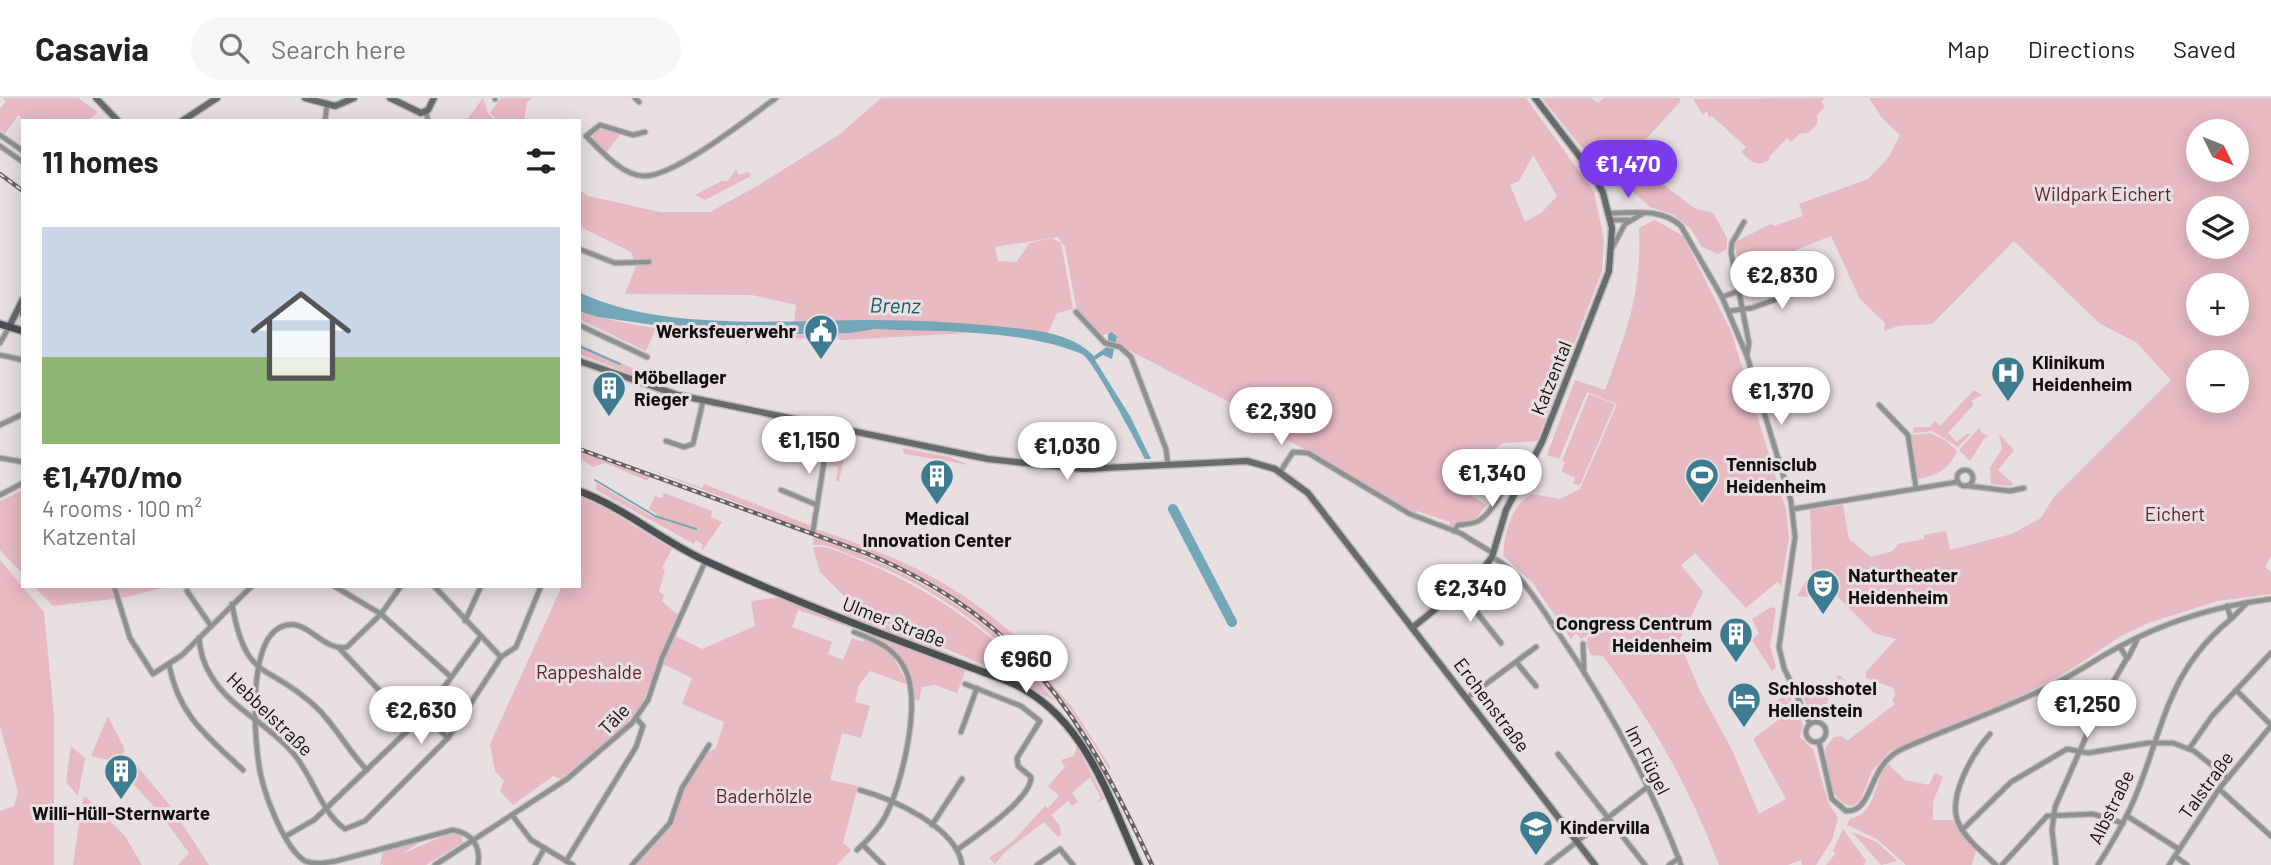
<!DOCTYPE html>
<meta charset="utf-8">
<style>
body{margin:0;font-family:Barlow,sans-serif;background:#f6f6f6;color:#222;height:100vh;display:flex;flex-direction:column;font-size:26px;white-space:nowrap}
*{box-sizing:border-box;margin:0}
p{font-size:23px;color:#767676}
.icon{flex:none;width:38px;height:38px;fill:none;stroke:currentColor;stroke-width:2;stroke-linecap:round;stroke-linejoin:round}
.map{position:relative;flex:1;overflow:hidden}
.sheet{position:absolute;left:21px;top:21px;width:560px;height:469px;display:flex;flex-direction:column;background:#fff;border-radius:0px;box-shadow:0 4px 18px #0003}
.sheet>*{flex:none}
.needle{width:46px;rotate:133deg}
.controls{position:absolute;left:2186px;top:21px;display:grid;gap:14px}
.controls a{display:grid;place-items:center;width:63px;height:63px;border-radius:50%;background:#fff;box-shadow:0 4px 18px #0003;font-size:35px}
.price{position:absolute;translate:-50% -60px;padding:0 16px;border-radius:24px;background:#fff;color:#222;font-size:23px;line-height:46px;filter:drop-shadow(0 2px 4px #0008)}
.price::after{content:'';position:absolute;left:50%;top:42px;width:21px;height:16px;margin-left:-10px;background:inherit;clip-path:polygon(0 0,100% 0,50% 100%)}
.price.active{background:#7c3aed;color:#fff}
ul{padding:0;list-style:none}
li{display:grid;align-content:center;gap:14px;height:371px;padding:0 21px}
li+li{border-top:2px solid #e0e0e0}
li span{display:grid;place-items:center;height:217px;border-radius:0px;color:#555}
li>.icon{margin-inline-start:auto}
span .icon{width:126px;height:126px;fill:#fffc;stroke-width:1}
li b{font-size:30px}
h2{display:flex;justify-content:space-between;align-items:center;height:84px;padding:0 21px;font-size:30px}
header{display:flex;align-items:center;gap:42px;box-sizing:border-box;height:98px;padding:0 35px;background:#fff;border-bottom:2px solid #e0e0e0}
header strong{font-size:33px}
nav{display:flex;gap:38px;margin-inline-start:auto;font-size:24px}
.search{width:490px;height:63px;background:#f6f6f6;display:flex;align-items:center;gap:18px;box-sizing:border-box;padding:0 24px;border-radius:38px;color:#767676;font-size:26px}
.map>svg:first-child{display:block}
.green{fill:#e7b9c1;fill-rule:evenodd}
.water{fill:#73a7b8}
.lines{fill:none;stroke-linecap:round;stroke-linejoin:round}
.stream{stroke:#73a7b8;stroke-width:2}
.river{stroke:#73a7b8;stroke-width:10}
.street-casing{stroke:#c1baba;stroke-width:7}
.secondary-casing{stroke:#c1baba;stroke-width:9}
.primary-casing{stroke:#c1baba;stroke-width:10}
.street{stroke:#8e9192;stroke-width:4.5}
.secondary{stroke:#666b6d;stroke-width:6}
.primary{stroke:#4b5052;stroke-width:7}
.rail-casing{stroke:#666161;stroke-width:4.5}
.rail{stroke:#e7dfe0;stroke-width:2;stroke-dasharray:5;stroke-linecap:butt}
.labels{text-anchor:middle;stroke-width:6;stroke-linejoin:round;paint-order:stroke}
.park-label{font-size:19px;fill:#5d202f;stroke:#e7dfe0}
.poi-label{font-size:19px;font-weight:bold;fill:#120f0f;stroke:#e7dfe0;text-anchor:start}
.street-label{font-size:19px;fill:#120f0f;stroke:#e7dfe0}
.water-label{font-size:21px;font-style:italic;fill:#13596c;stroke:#e7dfe0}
</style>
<header>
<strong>Casavia</strong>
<div class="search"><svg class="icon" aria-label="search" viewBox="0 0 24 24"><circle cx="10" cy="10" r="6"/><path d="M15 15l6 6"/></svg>Search here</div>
<nav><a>Map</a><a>Directions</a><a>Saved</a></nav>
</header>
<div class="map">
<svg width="2271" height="767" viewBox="0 0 2271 767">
<rect width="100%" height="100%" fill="#e7dfe0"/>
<g class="green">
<path d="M3 0H78L98 14 87 23H24L18 17 5 36 0 32V11L6 3Z"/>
<path d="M483 0 488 15 495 23H466Z"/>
<path d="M501 0H532L527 4 524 23H498L490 15Z"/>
<path d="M881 0H1526L1594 94 1604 142 1602 173 1537 343 1502 345 1486 360 1471 397 1486 407 1476 421 1462 423 1453 430 1449 429 1450 424 1417 413 1415 416C1362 383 1307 353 1256 324L1258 319 1115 245 1117 238 1113 234 1103 237 1077 213 1065 149 1058 139 995 149 998 163 1016 164 1030 145 1052 140 1061 145 1073 211 1057 215 1048 235 874 222 794 225 796 207 752 197 625 196 636 168 631 154 579 128V92L588 98 660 114H710L759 87 840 36ZM1533 57 1557 98 1541 115 1525 124 1510 87 1519 83Z"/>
<path d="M1542 0H1591L1598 5 1603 0H1680V4L1645 42 1654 48 1659 83 1694 110 1713 115 1727 140V151L1718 156 1702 149 1691 131 1674 117 1650 109 1579 46Z"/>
<path d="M1825 0 1821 4 1825 9 1817 17V26L1808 35 1799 36 1791 44 1787 40 1769 59 1770 62C1754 70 1752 63 1741 54L1746 49 1712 18 1709 20 1707 13 1703 17 1693 1Z"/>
<path d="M1869 0H2271V458L2265 469 2271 474V496L2218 503 2148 525 2121 538 2067 574 2011 603 1890 653 1872 673 1860 703 1851 708C1828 703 1828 670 1825 650L1834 639 1842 638 1847 643 1895 606 1892 601 1895 598 1894 590 1866 580V574L1896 541 1874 535 1829 490H1821L1811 499 1797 498 1812 473 1810 412 1843 407 1849 441 1871 459 1893 453 1898 446 1924 441V437L1946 433 1950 452 2012 436 2041 420 2053 400 2171 282 2137 245 2099 225 2014 143 1932 226 1898 228 1884 233 1885 225 1860 201 1831 138 1740 174 1735 147 1737 143 1771 126 1774 128 1803 118 1799 106 1868 81 1889 59 1900 37 1882 20ZM2198 33H2236V72H2198ZM2236 110V149H2198V110ZM2198 187H2236V226H2198ZM2236 264V303H2198V264Z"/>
<path d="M597 31 622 34 606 55 592 40Z"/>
<path d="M733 66 739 77 749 74 751 78 705 102 695 97 722 83H728L736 71Z"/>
<path d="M1655 122 1683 138 1731 233 1786 412 1789 440 1781 488 1777 484 1746 510 1695 455 1681 467 1703 494 1679 543 1699 591 1732 652 1759 716 1786 701 1753 641 1782 619 1774 605 1783 598 1790 606 1785 597 1788 595 1803 626 1800 639 1813 651 1828 704 1838 720 1832 742 1816 767H1802L1801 762 1788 767H1719C1687 684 1655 629 1603 558L1591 557 1586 545 1590 535 1588 532 1589 536 1581 541 1576 535 1571 541 1532 484 1503 458C1505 434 1510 409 1532 396L1560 401 1580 391 1617 306 1587 294 1559 361 1547 357 1575 282 1605 292C1627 233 1642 194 1639 130Z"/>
<path d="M579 213C664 240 763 239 850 235 857 235 864 231 871 231 903 229 936 234 968 235L843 242 834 240 750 241 746 246 745 238 656 230 646 253 579 221Z"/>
<path d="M579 246 643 275 640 278 631 276 579 256Z"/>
<path d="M1974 292 1982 297 1971 303 1974 306 1948 335 1957 344 1968 335 1970 337 1958 349 1932 333 1913 335 1914 329H1930L1935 323 1940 328Z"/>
<path d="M1589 296 1615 306 1580 387 1573 386 1575 380 1561 373 1565 364 1562 363Z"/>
<path d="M1980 329V333L1987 338 1990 337 1984 341 1970 363 1959 352Z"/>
<path d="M838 334 849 337 839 383H836L838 368 830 367 828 371 830 357 842 360 844 348 832 345 834 337Z"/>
<path d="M1930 335 1945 342 1957 353C1948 372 1938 377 1918 381L1911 337Z"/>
<path d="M1999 336 2014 352 1998 372 2013 386 2011 388 1991 386 1990 370 2002 351Z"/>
<path d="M902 350 950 359 969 367 905 356Z"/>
<path d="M579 353 650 379 648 383 605 365 593 369 579 360Z"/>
<path d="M630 364 702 390 704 386 812 428 811 433Z"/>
<path d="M596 385 651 418 658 417 649 411 655 398 662 400 664 395 712 413 711 419 722 424 702 453V446L696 442 694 446 596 392Z"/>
<path d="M23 392V476L0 452V403Z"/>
<path d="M579 398 610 413 672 451 662 470 665 472 659 494 664 497 662 503 678 517 641 608 621 631 561 681 553 678 513 707 500 693 504 683 495 673 490 646 562 488H579Z"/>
<path d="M816 431C897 458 961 486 1022 545L1021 550 1072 609 1111 670 1109 671C1035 544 953 484 816 435Z"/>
<path d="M814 438C956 489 1043 555 1113 690 1095 670 1084 637 1066 614 1011 544 937 488 853 458 840 453 827 445 813 447Z"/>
<path d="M813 449C828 447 845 456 859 462 936 493 1001 540 1055 603L972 562 884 524 851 505 820 474Z"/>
<path d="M0 462 44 514 54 618V767H0V713L14 708 18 694 0 628Z"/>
<path d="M34 488H170L122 500 53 508Z"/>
<path d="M781 499 864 534 798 512 792 529 832 544 828 556 843 562 852 540 863 544 865 540 891 555 908 587 870 573 859 587 855 604 870 608 861 640 842 635 830 682 858 688 843 745 851 752 837 767H635L673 723 684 689 705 656 716 650 724 624 682 606 692 580 663 566 675 538 702 551 755 528 751 503Z"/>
<path d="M848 507 871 520 972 566 882 532 873 522 880 532 843 517Z"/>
<path d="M1771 509 1776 511 1770 549 1776 569 1772 573 1752 542 1759 535 1752 521Z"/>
<path d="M865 534 966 571 957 595 935 587 922 589 919 603 913 602 907 571 883 545Z"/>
<path d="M1836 578H1841L1845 583 1841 581 1825 594 1829 599 1824 617 1811 616 1800 593 1812 601 1837 582Z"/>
<path d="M108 618 125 652 123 655 126 660 129 658 172 710 209 767H178L189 755 162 718 113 663 91 658Z"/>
<path d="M71 648 85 660 78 698 66 684Z"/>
<path d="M1077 648 1104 701 1096 705 1101 700 1090 679 1072 695 1078 704 1072 708 1068 703 1051 717 1060 728 1061 736 1058 739 1044 724 1005 754 995 766 989 760 1012 744 1045 708 1048 710 1059 698 1048 688 1065 669 1061 662 1074 658Z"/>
<path d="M1888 666 1905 682 1929 687 1935 675 1943 679 1933 704V722H1953L1976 752 1972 767H1906L1877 741 1847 727 1850 721C1878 714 1872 686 1888 666Z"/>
<path d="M86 699 125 738 142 767H73L83 700Z"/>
<path d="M1843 731 1866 763 1864 767H1826L1836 755 1833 753Z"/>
<path d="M1852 734 1877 744 1897 763 1881 767Z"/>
<path d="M451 735 461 738 463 744 426 767H382L388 763 380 767 383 754 424 742 401 756Z"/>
</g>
<path class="water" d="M579 194C660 234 785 222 873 222 913 222 955 224 995 228 1029 232 1068 232 1094 258L1108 248V236L1112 234 1117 238 1112 261 1103 257 1095 262 1130 318 1151 361H1145C1138 347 1092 260 1082 256 1020 231 943 234 874 231L851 235 800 236 688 232 598 219 579 213Z"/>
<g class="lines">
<g class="stream">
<path d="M579 248 620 266"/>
<path d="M595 382 655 418 696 431"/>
</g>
<path class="river" d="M1173 411 1232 524"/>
<g class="street-casing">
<g id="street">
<path d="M635 0 639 4"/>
<path d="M495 1V0"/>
<path d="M426 14 428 23"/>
<path d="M325 23 327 7"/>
<path d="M645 34 633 37 600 27 586 38C600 52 622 77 643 78 673 80 750 19 776 0"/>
<path d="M0 37 23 53"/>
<path d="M0 48 23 64"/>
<path d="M1609 115C1634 115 1662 110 1681 128L1722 199 1747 258 1791 403 1795 439 1779 549 1784 570 1810 626"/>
<path d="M1611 122H1629"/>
<path d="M1744 124 1732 145 1731 154 1749 245 1747 257"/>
<path d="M1612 150 1625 126 1642 116"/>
<path d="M579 151 615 165 649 164"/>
<path d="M1722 199 1739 193"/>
<path d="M1729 213 1752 210 1813 188"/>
<path d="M1076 214 1105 245 1120 249 1131 259 1166 351 1168 367"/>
<path d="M579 227 647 259"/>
<path d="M0 245 9 229"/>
<path d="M0 257 23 262"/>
<path d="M1879 307 1908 337 1916 390"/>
<path d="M0 327 23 316"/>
<path d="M666 343 684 349 693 346 703 303"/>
<path d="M0 360 23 364"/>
<circle cx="1965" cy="380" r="8"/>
<path d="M1280 374 1293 354 1308 355 1410 416 1460 435 1493 455"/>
<path d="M1969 388 2010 393 2024 390"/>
<path d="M781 392 817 407"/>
<path d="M0 397 23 385"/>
<path d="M1793 411 1957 384"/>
<path d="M813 433 830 327"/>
<path d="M1454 433 1458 427C1465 426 1474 426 1480 422 1496 410 1515 376 1511 357"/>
<path d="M1492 459C1521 474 1537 504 1555 530 1605 603 1650 684 1681 767"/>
<path d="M114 488 130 540 153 576 182 557 252 488"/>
<path d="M334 488 381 516 451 579"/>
<path d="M401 488 381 516 347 549C320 554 306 515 279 530 247 547 254 647 261 678 266 700 285 751 305 763 315 767 326 765 336 763L453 732C472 735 481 748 478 767"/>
<path d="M434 488 501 559"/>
<path d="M1459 492 1501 545"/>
<path d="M187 493 211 528"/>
<path d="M232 506C246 586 267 563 316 609 336 628 348 653 367 672"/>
<path d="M2231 521 2247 505"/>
<path d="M465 523 481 488"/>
<path d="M854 534C875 542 895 550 905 571 922 604 902 687 885 719 878 732 868 742 857 752"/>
<path d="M199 540C200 553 204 566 210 576 229 610 269 626 293 655 313 678 320 713 345 731L365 723 448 640 501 559"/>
<path d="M1583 546 1584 571"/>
<path d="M339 550 413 628"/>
<path d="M501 559 516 549 541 488"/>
<path d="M2128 560 2138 540"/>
<path d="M1517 565 1536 588"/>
<path d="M169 567C179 618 207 638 243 672"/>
<path d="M2236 592 2271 627"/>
<path d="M1467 600 1536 549"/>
<path d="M424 617 448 640"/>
<circle cx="1816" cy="634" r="10"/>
<path d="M961 634 977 590"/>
<path d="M1990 636C1973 655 1946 700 1959 726 1966 742 1984 755 1996 767"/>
<path d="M1819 644 1832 701 1846 713C1875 714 1866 668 1902 651 1951 629 2002 612 2050 588 2072 578 2093 563 2115 551 2164 524 2215 508 2271 501"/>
<path d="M2189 651 2212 618 2271 555"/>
<path d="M1558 656 1645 767"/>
<path d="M2219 691 2271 738"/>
<path d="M860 692C892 701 957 729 962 767"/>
<path d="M512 717 531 742 573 767"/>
<path d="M2127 718 2177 750"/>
<path d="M932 727 962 681"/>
<path d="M1962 732 2011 684 2067 651 2088 655 2148 645H2173L2194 653 2228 680"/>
<path d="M286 738 314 722 424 617 481 538"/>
<path d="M863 747 883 767"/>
<path d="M957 752C974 739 1032 701 1031 679L1018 668 1017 660 1040 623 1021 608 965 586"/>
<path d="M2175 758 2187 767"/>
<path d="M566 763 636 649 643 628 636 620"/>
<path d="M435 767 567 681 632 625 648 602 662 560 705 464"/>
<path d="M535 767 544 751"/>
<path d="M632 767 670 725 682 690 709 647"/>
<path d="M1037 767 1060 751 1073 767"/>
<path d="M1547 767 1646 690"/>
<path d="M1669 767 1679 760"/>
<path d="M2002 767 2047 718 2093 716 2123 725"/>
<path d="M2056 767 2052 732 2055 709 2101 605 2127 560 2120 549"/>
<path d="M2098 767C2112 745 2126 722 2136 697 2164 628 2168 572 2231 521L2227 508"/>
<path d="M2169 767 2219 691 2271 628"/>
</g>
</g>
<g class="secondary-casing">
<g id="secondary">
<path d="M96 0 118 23"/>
<path d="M305 0 335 8 354 0"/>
<path d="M390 0 421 15 428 12 434 0"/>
<path d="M182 23 217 0"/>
<path d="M23 215V216"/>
<path d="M9 229 23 201"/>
<path d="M579 263 678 297 988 361 1083 371 1247 363 1275 371 1308 395 1595 767"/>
<path d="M1412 530 1480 475 1492 459 1506 412 1542 344 1609 173 1612 130 1603 95 1593 76 1535 0"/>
</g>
</g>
<g class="primary-casing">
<g id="primary">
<path d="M0 226 23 233"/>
<path d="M579 393C625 410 662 443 706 463 804 508 904 545 1005 582 1083 613 1107 696 1139 767"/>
</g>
</g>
<use href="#street" class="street"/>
<use href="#secondary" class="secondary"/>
<use href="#primary" class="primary"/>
<g class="rail-casing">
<g id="rail">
<path d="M0 76 23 93"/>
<path d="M579 351 868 456C1026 523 1082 618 1152 767"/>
</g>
</g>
<use href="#rail" class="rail"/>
</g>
<defs>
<g id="civic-pin" transform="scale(1.75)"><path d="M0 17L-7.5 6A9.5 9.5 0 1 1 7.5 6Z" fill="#3d7c90" stroke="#e7dfe0"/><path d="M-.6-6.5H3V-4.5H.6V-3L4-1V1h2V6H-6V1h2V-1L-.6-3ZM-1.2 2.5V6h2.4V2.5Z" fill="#fff"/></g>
<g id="hospital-pin" transform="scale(1.75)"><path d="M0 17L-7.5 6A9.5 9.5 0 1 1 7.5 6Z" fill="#3d7c90" stroke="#e7dfe0"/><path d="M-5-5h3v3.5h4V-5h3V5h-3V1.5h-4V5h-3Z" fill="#fff"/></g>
<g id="building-pin" transform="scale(1.75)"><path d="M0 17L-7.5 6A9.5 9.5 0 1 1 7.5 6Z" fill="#3d7c90" stroke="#e7dfe0"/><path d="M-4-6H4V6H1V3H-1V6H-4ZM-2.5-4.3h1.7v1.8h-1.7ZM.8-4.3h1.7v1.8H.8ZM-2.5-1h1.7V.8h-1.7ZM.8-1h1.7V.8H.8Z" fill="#fff"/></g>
<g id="stadium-pin" transform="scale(1.75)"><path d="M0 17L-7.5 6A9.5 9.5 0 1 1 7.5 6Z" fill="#3d7c90" stroke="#e7dfe0"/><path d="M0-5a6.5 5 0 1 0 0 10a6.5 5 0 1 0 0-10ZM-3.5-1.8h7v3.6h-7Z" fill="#fff"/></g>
<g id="theatre-pin" transform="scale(1.75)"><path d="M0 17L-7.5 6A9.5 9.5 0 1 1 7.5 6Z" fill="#3d7c90" stroke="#e7dfe0"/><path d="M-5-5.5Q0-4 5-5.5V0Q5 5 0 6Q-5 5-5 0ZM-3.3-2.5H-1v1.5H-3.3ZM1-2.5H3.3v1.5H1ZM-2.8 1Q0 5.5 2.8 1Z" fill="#fff"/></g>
<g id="hotel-pin" transform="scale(1.75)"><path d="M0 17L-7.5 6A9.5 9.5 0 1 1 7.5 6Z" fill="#3d7c90" stroke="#e7dfe0"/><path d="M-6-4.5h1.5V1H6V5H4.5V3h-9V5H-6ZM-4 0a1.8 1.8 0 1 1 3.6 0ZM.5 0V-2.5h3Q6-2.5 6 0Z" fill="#fff"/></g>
<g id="school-pin" transform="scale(1.75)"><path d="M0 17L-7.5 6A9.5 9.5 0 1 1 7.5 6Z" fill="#3d7c90" stroke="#e7dfe0"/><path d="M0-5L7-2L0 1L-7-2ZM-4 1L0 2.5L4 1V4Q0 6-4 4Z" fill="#fff"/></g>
</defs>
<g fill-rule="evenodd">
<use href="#civic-pin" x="821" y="233"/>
<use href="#hospital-pin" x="2008" y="275"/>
<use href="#building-pin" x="609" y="290"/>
<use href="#stadium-pin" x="1702" y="377"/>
<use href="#building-pin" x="937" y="378"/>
<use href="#theatre-pin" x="1823" y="488"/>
<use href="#building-pin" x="1736" y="536"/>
<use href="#hotel-pin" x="1744" y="601"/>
<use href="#building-pin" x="121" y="673"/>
<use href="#school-pin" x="1536" y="729"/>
</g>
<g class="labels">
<g class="park-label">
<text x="2103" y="103">Wildpark Eichert</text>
<text x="2175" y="423">Eichert</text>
<text x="589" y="581">Rappeshalde</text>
<text x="764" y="705">Baderhölzle</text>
</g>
<g class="poi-label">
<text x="796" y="240" text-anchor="end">Werksfeuerwehr</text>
<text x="2032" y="271">Klinikum<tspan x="2032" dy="22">Heidenheim</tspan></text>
<text x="634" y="286">Möbellager<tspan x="634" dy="22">Rieger</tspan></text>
<text x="1726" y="373">Tennisclub<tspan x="1726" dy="22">Heidenheim</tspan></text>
<text x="937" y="427" text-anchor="middle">Medical<tspan x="937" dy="22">Innovation Center</tspan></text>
<text x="1848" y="484">Naturtheater<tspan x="1848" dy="22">Heidenheim</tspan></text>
<text x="1712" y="532" text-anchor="end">Congress Centrum<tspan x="1712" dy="22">Heidenheim</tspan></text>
<text x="1768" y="597">Schlosshotel<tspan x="1768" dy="22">Hellenstein</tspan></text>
<text x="121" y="722" text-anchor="middle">Willi-Hüll-Sternwarte</text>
<text x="1560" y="736">Kindervilla</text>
</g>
<g class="street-label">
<text transform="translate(1551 280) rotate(-68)" y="7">Katzental</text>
<text transform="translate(894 524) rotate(21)" y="7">Ulmer Straße</text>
<text transform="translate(1492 607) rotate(53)" y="7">Erchenstraße</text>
<text transform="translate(270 616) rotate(44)" y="7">Hebbelstraße</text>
<text transform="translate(614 621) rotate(-46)" y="7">Täle</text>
<text transform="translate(1648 662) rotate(63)" y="7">Im Flügel</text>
<text transform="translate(2206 687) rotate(-54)" y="7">Talstraße</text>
<text transform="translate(2111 709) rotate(-64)" y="7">Albstraße</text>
</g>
<g class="water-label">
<text transform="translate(895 208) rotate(1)" y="7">Brenz</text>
</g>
</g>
</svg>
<div class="controls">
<a><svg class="needle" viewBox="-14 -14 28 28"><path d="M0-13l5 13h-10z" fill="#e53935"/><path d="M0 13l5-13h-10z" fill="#767676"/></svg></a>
<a><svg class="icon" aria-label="layers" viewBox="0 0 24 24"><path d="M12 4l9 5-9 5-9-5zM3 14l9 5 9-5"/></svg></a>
<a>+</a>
<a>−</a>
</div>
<b class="price active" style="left:1628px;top:102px">€1,470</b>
<b class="price" style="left:1782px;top:213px">€2,830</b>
<b class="price" style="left:1781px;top:329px">€1,370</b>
<b class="price" style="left:1281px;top:349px">€2,390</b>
<b class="price" style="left:809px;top:378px">€1,150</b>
<b class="price" style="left:1067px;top:384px">€1,030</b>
<b class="price" style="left:1492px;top:411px">€1,340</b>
<b class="price" style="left:1470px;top:526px">€2,340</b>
<b class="price" style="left:1026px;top:597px">€960</b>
<b class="price" style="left:2087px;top:642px">€1,250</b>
<b class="price" style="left:421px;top:648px">€2,630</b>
<section class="sheet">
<h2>11 homes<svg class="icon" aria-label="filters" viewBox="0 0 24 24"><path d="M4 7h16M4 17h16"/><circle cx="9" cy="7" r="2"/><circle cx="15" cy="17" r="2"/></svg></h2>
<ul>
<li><span style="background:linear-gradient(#c9d6e8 60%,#8fb573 0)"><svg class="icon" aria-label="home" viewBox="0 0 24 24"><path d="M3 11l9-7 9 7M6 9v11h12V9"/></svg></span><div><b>€1,470/mo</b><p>4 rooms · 100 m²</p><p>Katzental</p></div></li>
</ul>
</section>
</div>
